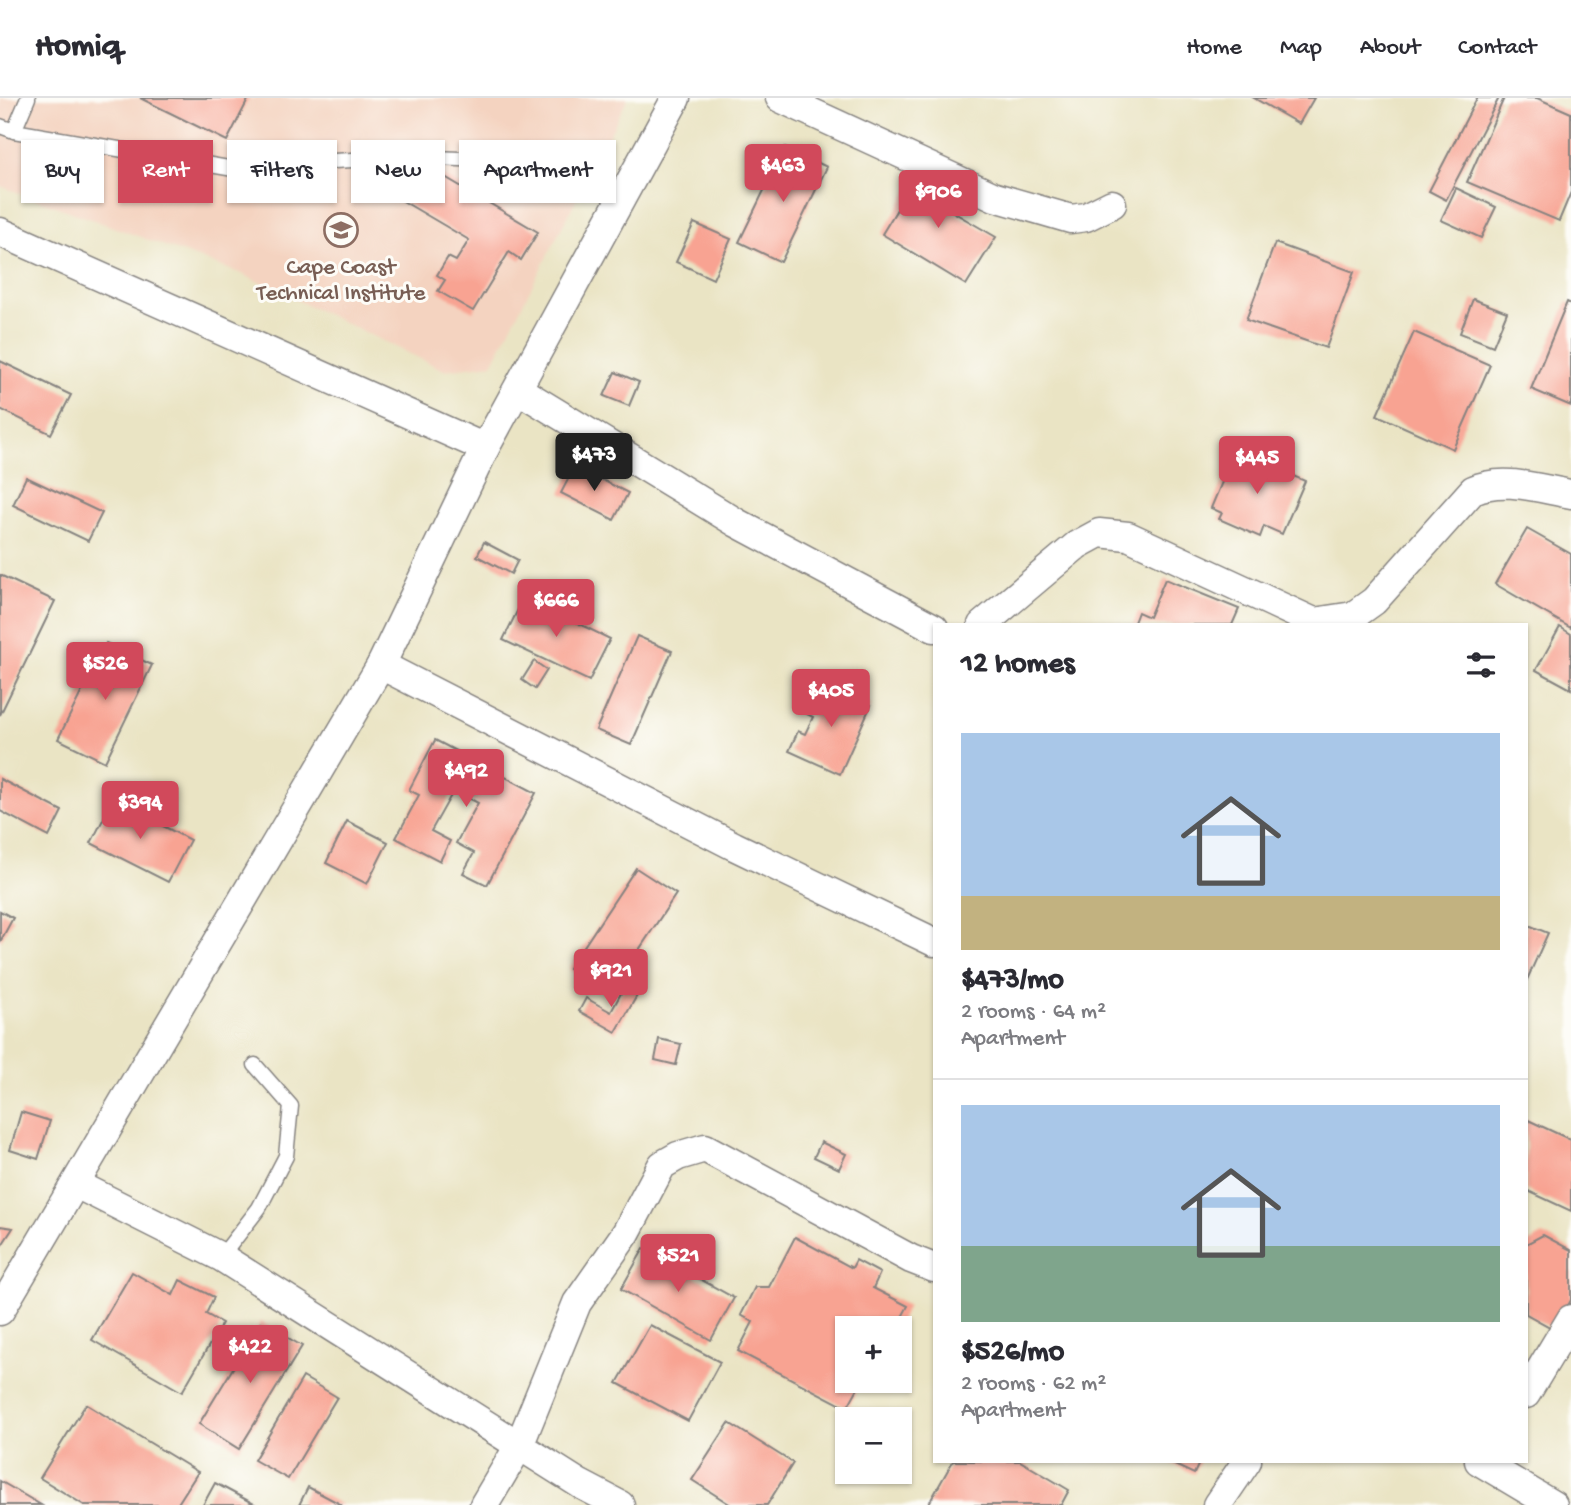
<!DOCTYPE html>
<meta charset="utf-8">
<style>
body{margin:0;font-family:"Gochi Hand",sans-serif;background:#f7f7f7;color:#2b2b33;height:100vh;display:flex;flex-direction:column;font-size:26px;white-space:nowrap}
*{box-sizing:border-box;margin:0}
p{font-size:23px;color:#7c7c81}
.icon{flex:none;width:38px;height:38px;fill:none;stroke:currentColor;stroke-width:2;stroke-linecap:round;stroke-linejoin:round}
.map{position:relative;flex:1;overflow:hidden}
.side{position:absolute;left:933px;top:525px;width:595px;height:840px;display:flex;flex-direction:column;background:#fff;border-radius:0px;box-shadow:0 2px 5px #0004}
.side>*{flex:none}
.guide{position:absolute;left:21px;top:42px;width:665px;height:63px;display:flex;gap:14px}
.tools{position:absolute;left:835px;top:1218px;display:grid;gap:14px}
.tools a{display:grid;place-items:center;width:77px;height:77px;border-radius:0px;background:#fff;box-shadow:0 2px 5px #0004;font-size:35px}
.price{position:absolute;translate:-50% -60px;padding:0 16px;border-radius:7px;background:#d1495b;color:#fff;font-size:23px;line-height:46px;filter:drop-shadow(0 2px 4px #0008)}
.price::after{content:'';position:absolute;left:50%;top:42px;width:21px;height:16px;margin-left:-10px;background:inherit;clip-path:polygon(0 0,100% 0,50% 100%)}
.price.on{background:#222;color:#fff}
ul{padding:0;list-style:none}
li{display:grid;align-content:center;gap:14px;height:371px;padding:0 28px}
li+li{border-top:2px solid #e1e1e2}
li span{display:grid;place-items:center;height:217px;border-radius:0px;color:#555}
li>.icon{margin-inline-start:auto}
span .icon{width:126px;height:126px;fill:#fffc;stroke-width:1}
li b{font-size:30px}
h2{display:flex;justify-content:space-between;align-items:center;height:84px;padding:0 28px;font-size:30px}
.chip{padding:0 24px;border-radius:0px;background:#fff;box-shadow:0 2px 5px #0004;font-size:24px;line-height:63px}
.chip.on{background:#d1495b;color:#fff}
header{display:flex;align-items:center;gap:42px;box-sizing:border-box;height:98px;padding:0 35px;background:#fff;border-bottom:2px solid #e1e1e2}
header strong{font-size:33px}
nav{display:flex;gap:38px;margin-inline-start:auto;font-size:24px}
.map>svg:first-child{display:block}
.built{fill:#f4d3c0}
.building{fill:#f8a392}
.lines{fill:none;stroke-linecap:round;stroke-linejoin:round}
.lane-casing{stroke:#868380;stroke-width:17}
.street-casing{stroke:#868380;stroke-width:31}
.lane{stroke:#fff;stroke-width:14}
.street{stroke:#fff;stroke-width:28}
.labels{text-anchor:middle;stroke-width:6;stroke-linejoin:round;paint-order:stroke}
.education-label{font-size:23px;fill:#785e54;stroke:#fdfcf7}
</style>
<header>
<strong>Homiq</strong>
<nav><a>Home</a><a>Map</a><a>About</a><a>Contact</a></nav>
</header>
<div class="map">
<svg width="1571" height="1407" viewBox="0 0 1571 1407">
<rect width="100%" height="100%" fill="#fdfcf7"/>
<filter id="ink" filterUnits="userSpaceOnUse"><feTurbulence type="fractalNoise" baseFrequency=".0143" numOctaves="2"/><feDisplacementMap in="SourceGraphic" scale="14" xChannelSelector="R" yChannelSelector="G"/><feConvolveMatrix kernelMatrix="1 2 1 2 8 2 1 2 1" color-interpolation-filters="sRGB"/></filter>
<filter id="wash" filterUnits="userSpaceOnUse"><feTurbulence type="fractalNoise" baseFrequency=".00686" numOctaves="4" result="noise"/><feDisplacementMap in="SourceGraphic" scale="28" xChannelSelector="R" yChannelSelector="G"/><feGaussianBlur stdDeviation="1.57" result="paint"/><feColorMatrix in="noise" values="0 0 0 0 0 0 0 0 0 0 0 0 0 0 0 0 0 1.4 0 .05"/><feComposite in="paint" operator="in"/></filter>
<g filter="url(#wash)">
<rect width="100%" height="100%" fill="#eae4c4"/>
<path class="built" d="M0 0H628L492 266 444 272 242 176 0 88Z"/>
<g id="blocks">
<g class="building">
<path d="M140 0H249L227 43Z"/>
<path d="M1254 0H1314L1299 26Z"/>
<path d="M1477 0H1499L1446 102 1429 93Z"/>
<path d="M1504 0H1537L1571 15V94L1559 123 1467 84Z"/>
<path d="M785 49 827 69 781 164 739 144Z"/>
<path d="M423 66 538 134 521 162 509 154 473 213 438 193 445 182 437 177 448 159 456 163 469 142 401 102Z"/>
<path d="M921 72 956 94 946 110 996 139 966 187 882 136Z"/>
<path d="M1456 90 1496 109 1481 140 1441 122Z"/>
<path d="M694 125 731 141 713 181 676 164Z"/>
<path d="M1275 145 1354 174 1326 250 1246 222Z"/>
<path d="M1473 201 1507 214 1493 248 1460 235Z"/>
<path d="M1567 204 1571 206V308L1531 291Z"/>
<path d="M1414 234 1490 267 1453 351 1377 317Z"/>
<path d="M0 263 71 297 51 336 0 311Z"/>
<path d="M615 274 639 284 629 308 604 298Z"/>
<path d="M1235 353 1305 383 1282 436 1264 428 1260 439 1219 421 1222 415 1211 410Z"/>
<path d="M575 368 628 395 614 422 561 395Z"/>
<path d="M26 379 102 415 88 443 13 407Z"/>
<path d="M1527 431 1571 456V530L1495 486Z"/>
<path d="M484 444 518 462 511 476 477 458Z"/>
<path d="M0 477 55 503 0 617Z"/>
<path d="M1165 481 1239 511 1232 527H1133L1138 514 1149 519Z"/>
<path d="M524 499 610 541 589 583 503 542Z"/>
<path d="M1560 529 1571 536V591L1536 572Z"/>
<path d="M637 538 672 553 631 647 596 632Z"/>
<path d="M106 545 152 567 105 664 58 641Z"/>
<path d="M534 563 547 572 535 591 522 582Z"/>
<path d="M822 585 871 607 840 676 789 653 798 633 805 636 813 619 807 616Z"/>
<path d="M435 642 536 695 487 787 463 775 474 755 456 745 478 705 454 692 431 733 450 743 440 763 396 740 419 697 409 692Z"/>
<path d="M0 681 62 713 49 739 0 713Z"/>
<path d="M113 702 190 742 168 784 91 745Z"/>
<path d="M347 723 388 744 367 786 326 765Z"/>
<path d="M636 770 676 796 609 897 569 871Z"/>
<path d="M0 813 13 820 0 844Z"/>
<path d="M1526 826 1548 835 1526 884Z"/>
<path d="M626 886 639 894 616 934 579 913 586 900 611 914Z"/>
<path d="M659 941 681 946 676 967 655 962Z"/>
<path d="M21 1014 50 1023 38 1061 10 1052Z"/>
<path d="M1526 1021 1571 1042V1113L1526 1092Z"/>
<path d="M821 1044 846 1056 839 1071 814 1059Z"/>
<path d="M0 1128 13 1130 0 1150Z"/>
<path d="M1543 1137 1571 1152V1202L1555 1232 1526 1216V1146Z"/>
<path d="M795 1139 852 1170 856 1162 880 1175 873 1190 908 1208 896 1230H847V1283H862L847 1310 738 1253 753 1224 741 1217 755 1189H769Z"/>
<path d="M644 1150 734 1200 711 1242 621 1191Z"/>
<path d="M132 1174 173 1197 180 1182 214 1199 206 1216 222 1225 182 1294 92 1242Z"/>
<path d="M261 1224 302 1248 239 1351 199 1326Z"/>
<path d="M650 1227 720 1264 688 1323 617 1285Z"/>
<path d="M303 1279 337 1299 288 1381 254 1362Z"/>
<path d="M86 1306 198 1374 177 1407H84L40 1380Z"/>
<path d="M729 1325 793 1365 767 1407H731L692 1382Z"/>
<path d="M953 1363H1020L1069 1392 1061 1407H928Z"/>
<path d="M1166 1363H1200L1194 1376Z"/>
<path d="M0 1383 41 1407H0Z"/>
<path d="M215 1385 256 1407H203Z"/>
<path d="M308 1389 342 1407H299Z"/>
</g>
</g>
</g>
<g filter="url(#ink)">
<use href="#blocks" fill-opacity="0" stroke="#868380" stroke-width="2"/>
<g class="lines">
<g class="lane-casing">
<g id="lane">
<path d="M0 28 14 33 257 75 334 63 408 59 537 64"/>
<path d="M14 33 28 0"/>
<path d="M221 1159 259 1110 286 1058 291 1008 255 967"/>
</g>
</g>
<g class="street-casing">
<g id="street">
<path d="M780 0 995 99 1071 121 1086 119 1112 106"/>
<path d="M0 134 485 350"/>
<path d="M519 292 737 425 934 530"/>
<path d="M982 527 1077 447 1099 435 1128 438 1314 524 1353 518 1374 503 1473 392C1503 378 1540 391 1571 396"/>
<path d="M381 567 734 748 934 844"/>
<path d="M76 1086 221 1159 580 1386 620 1407"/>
<path d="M0 1213 381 567 485 350 676 0"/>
<path d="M1526 1296 1571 1221"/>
<path d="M1479 1363 1553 1407"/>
<path d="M484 1407 519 1348 577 1205 626 1135 662 1067 678 1058 705 1050 911 1161 934 1170"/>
<path d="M1217 1407 1247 1363"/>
</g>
</g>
<use href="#lane" class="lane"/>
<use href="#street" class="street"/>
</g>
</g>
<defs>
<g id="school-ring" transform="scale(1.75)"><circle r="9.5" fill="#fdfcf7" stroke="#8d6e63" stroke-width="1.5"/><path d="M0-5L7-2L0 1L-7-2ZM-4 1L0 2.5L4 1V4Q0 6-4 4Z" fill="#8d6e63"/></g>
</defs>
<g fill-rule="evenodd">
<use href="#school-ring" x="341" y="132"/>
</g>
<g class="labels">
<g class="education-label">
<text x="341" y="175">Cape Coast<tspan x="341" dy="26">Technical Institute</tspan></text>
</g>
</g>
</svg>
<div class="tools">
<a>+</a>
<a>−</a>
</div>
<b class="price" style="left:783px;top:106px">$463</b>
<b class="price" style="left:938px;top:132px">$906</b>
<b class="price on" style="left:594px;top:395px">$473</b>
<b class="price" style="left:1257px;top:398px">$445</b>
<b class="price" style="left:556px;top:541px">$666</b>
<b class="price" style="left:105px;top:604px">$526</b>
<b class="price" style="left:831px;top:631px">$405</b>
<b class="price" style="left:466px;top:711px">$492</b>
<b class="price" style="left:140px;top:743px">$394</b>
<b class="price" style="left:611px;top:911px">$921</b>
<b class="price" style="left:678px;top:1196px">$521</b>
<b class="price" style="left:250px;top:1287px">$422</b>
<div class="guide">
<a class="chip">Buy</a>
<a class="chip on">Rent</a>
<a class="chip">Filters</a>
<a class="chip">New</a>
<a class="chip">Apartment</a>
</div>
<section class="side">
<h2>12 homes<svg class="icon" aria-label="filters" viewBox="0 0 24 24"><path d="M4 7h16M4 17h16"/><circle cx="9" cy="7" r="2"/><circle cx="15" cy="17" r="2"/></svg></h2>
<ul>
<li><span style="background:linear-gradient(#a9c7e8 75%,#c2b280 0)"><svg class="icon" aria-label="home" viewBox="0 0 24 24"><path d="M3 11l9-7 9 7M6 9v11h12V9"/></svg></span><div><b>$473/mo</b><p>2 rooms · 64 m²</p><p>Apartment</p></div></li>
<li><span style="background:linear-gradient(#a9c7e8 65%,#7fa58c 0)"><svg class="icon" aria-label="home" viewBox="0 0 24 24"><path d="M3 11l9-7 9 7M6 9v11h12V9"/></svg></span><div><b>$526/mo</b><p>2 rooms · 62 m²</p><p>Apartment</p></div></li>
</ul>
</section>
</div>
